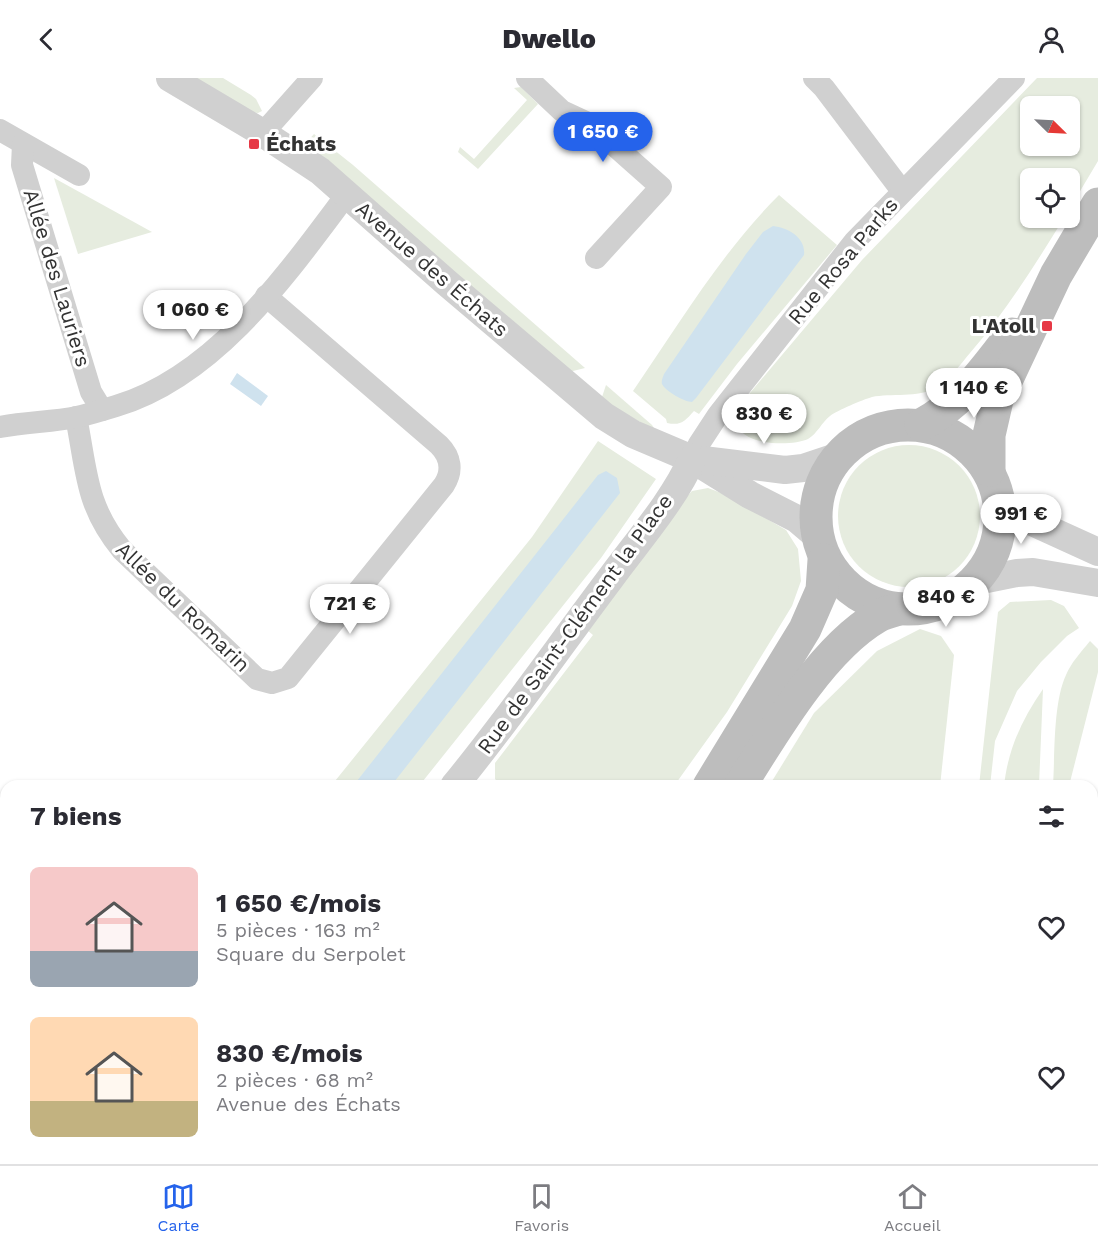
<!DOCTYPE html>
<html lang="fr">
<meta charset="utf-8">
<style>
body{margin:0;font-family:"Work Sans",sans-serif;background:#f2f2f3;color:#2b2b33;height:100vh;display:flex;flex-direction:column;font-size:22px;white-space:nowrap}
*{box-sizing:border-box;margin:0}
p{font-size:20px;color:#7c7c81}
.icon{flex:none;width:33px;height:33px;fill:none;stroke:currentColor;stroke-width:2;stroke-linecap:round;stroke-linejoin:round}
.map{position:relative;flex:1;overflow:hidden}
.sheet{position:absolute;left:0px;top:702px;width:1098px;height:384px;display:flex;flex-direction:column;background:#fff;border-radius:18px 18px 0 0;box-shadow:0 2px 4px #0004}
.sheet>*{flex:none}
.needle{width:39px;rotate:114deg}
.controls{position:absolute;left:1020px;top:18px;display:grid;gap:12px}
.controls a{display:grid;place-items:center;width:60px;height:60px;border-radius:9px;background:#fff;box-shadow:0 2px 4px #0004;font-size:30px}
.price{position:absolute;translate:-50% -51px;padding:0 14px;border-radius:21px;background:#fff;color:#222;font-size:20px;line-height:39px;filter:drop-shadow(0 2px 3px #0008)}
.price::after{content:'';position:absolute;left:50%;top:36px;width:18px;height:14px;margin-left:-9px;background:inherit;clip-path:polygon(0 0,100% 0,50% 100%)}
.price.current{background:#2563eb;color:#fff}
ul{padding:0;list-style:none}
li{display:flex;align-items:center;gap:18px;height:150px;padding:0 30px}
li span{display:grid;place-items:center;flex:none;width:168px;height:120px;border-radius:9px;color:#555}
li>.icon{margin-inline-start:auto}
span .icon{width:72px;height:72px;fill:#fffc;stroke-width:1}
li b{font-size:26px}
h2{display:flex;justify-content:space-between;align-items:center;height:72px;padding:0 30px;font-size:26px}
header{display:flex;justify-content:space-between;align-items:center;height:78px;padding:0 30px;background:#fff;font-size:27px;font-weight:800}
.tab-bar{display:flex;justify-content:space-around;align-items:center;height:84px;border-top:2px solid #e1e1e2;background:#fff;font-size:16px;color:#7c7c81}
.tab-bar a{display:grid;justify-items:center;gap:3px}
.tab-bar .current{color:#2563eb}
.map>svg:first-child{display:block}
.green{fill:#e6ecdf;fill-rule:evenodd}
.water{fill:#cfe2ee}
.lines{fill:none;stroke-linecap:round;stroke-linejoin:round}
.minor{stroke:#d0d0d0;stroke-width:22}
.tertiary{stroke:#d0d0d0;stroke-width:28}
.secondary{stroke:#bdbdbd;stroke-width:33}
.poi-dot{fill:#e63946;stroke:#fff;stroke-width:2}
.labels{text-anchor:middle;stroke-width:6;stroke-linejoin:round;paint-order:stroke}
.poi-label{font-size:21px;font-weight:bold;fill:#333;stroke:#fff;text-anchor:start}
.street-label{font-size:21px;fill:#333;stroke:#fff}
</style>
<header><svg class="icon" aria-label="back" viewBox="0 0 24 24"><path d="M15 5l-7 7 7 7"/></svg>Dwello<svg class="icon" aria-label="person" viewBox="0 0 24 24"><circle cx="12" cy="8" r="4"/><path d="M4 21q1-7 8-7t8 7"/></svg></header>
<div class="map">
<svg width="1098" height="1086" viewBox="0 0 1098 1086">
<rect width="100%" height="100%" fill="#fff"/>
<g class="green">
<path d="M192 0H223L251 17 256 21 262 33 258 35 249 34Z"/>
<path d="M1037 0H1098V83L1070 130V100H1030V140H1064C1035 187 1006 233 970 275 960 287 949 302 935 310 919 320 890 315 872 319 862 322 838 332 830 338 822 344 817 356 808 361 793 368 753 367 742 354 735 347 737 337 739 328L862 182ZM1030 28H1070V68H1030Z"/>
<path d="M521 9 538 26 478 91 458 74 460 69 474 81 527 22 514 10Z"/>
<path d="M314 56 353 87 585 290 569 294 305 66Z"/>
<path d="M54 100 152 154 78 176Z"/>
<path d="M779 117 837 167 737 286 702 332 699 336 694 333C685 343 681 348 667 345L666 341 633 313C679 246 721 175 779 117Z"/>
<path d="M606 307 652 347 656 353 601 322Z"/>
<path d="M598 363 656 401 601 480 419 708H331L532 459Z"/>
<circle cx="909" cy="438" r="71"/>
<path d="M708 410 724 416 786 452 798 471 801 503 792 528 727 634 674 708H502L495 701V685L593 557 587 552 673 433 692 413Z"/>
<path d="M1051 522 1064 528 1079 550 1067 558 1041 584 1017 613 995 663 990 708H979L998 534 1010 524Z"/>
<path d="M920 551 941 558 954 577 940 708H769L814 635 877 573Z"/>
<path d="M1090 563 1098 571V594L1069 708H1053C1055 676 1053 625 1066 597 1071 585 1081 574 1090 563Z"/>
<path d="M1043 611 1039 708H1004C1008 671 1022 641 1043 611Z"/>
<path d="M348 1080H449L445 1086H345Z"/>
</g>
<g class="water">
<path d="M773 148C789 150 806 160 804 177L696 320 692 324C685 324 665 313 662 306 661 303 663 299 664 296L746 176 763 154Z"/>
<path d="M237 295 268 318 261 328 230 306Z"/>
<path d="M606 393 617 400 620 415 391 708H353L598 397Z"/>
</g>
<g class="lines">
<g class="minor">
<path d="M527 0 562 33 590 46 661 109 596 180"/>
<path d="M814 0 824 10 902 113"/>
<path d="M0 52 79 97"/>
<path d="M263 55 312 0"/>
<path d="M23 66 22 87 91 314 102 332"/>
<path d="M76 339C87 393 85 427 122 472L257 601 272 605 288 600 444 407C453 393 451 379 439 367L266 218"/>
<path d="M0 349C25 344 52 344 77 339 90 336 103 332 116 328 216 298 287 196 347 116"/>
<path d="M692 381 699 366 718 337 854 164 1014 0"/>
<path d="M0 830 6 824"/>
</g>
<g class="tertiary">
<path d="M170 0 261 54 320 93 447 205 604 338 633 356 692 381 750 417 797 441 817 458"/>
<path d="M703 382 785 392 803 390 839 378"/>
<path d="M998 425 1019 438 1098 474"/>
<path d="M972 504 1017 495 1033 494 1098 505"/>
<path d="M454 708C509 641 558 570 610 501 637 464 674 422 692 381"/>
<path d="M120 1086 127 1080"/>
</g>
<g class="secondary">
<circle cx="908" cy="439" r="92"/>
<path d="M921 347C962 325 984 292 1012 256"/>
<path d="M989 392V357L997 322 1056 197 1098 126"/>
<path d="M709 708 805 551 822 512 824 482"/>
<path d="M740 708C773 655 822 571 877 539 883 535 892 533 899 531"/>
<path d="M479 1086 482 1080"/>
<path d="M511 1086 515 1080"/>
</g>
</g>
<g class="poi-dot">
<rect x="248" y="60" width="12" height="12" rx="3"/>
<rect x="1041" y="242" width="12" height="12" rx="3"/>
</g>
<g class="labels">
<g class="poi-label">
<text x="266" y="73">Échats</text>
<text x="1035" y="255" text-anchor="end">L'Atoll</text>
</g>
<g class="street-label">
<text transform="translate(843 183) rotate(-50)" y="7">Rue Rosa Parks</text>
<text transform="translate(432 191) rotate(41)" y="7">Avenue des Échats</text>
<text transform="translate(57 200) rotate(73)" y="7">Allée des Lauriers</text>
<text transform="translate(183 529) rotate(44)" y="7">Allée du Romarin</text>
<text transform="translate(575 546) rotate(-54)" y="7">Rue de Saint-Clément la Place</text>
</g>
</g>
</svg>
<div class="controls">
<a><svg class="needle" viewBox="-14 -14 28 28"><path d="M0-13l5 13h-10z" fill="#e53935"/><path d="M0 13l5-13h-10z" fill="#7c7c81"/></svg></a>
<a><svg class="icon" aria-label="locate" viewBox="0 0 24 24"><circle cx="12" cy="12" r="6"/><path d="M12 2v4M12 18v4M2 12h4M18 12h4"/></svg></a>
</div>
<b class="price current" style="left:603px;top:85px">1 650 €</b>
<b class="price" style="left:193px;top:263px">1 060 €</b>
<b class="price" style="left:974px;top:341px">1 140 €</b>
<b class="price" style="left:764px;top:367px">830 €</b>
<b class="price" style="left:1021px;top:467px">991 €</b>
<b class="price" style="left:946px;top:550px">840 €</b>
<b class="price" style="left:350px;top:557px">721 €</b>
<section class="sheet">
<h2>7 biens<svg class="icon" aria-label="filters" viewBox="0 0 24 24"><path d="M4 7h16M4 17h16"/><circle cx="9" cy="7" r="2"/><circle cx="15" cy="17" r="2"/></svg></h2>
<ul>
<li><span style="background:linear-gradient(#f6c9c9 70%,#9aa5b1 0)"><svg class="icon" aria-label="home" viewBox="0 0 24 24"><path d="M3 11l9-7 9 7M6 9v11h12V9"/></svg></span><div><b>1 650 €/mois</b><p>5 pièces · 163 m²</p><p>Square du Serpolet</p></div><svg class="icon" aria-label="heart" viewBox="0 0 24 24"><path d="M12 20l-8-8c-3-5 5-10 8-4 3-6 11-1 8 4z"/></svg></li>
<li><span style="background:linear-gradient(#ffd9b3 70%,#c2b280 0)"><svg class="icon" aria-label="home" viewBox="0 0 24 24"><path d="M3 11l9-7 9 7M6 9v11h12V9"/></svg></span><div><b>830 €/mois</b><p>2 pièces · 68 m²</p><p>Avenue des Échats</p></div><svg class="icon" aria-label="heart" viewBox="0 0 24 24"><path d="M12 20l-8-8c-3-5 5-10 8-4 3-6 11-1 8 4z"/></svg></li>
</ul>
</section>
</div>
<nav class="tab-bar">
<a class="current"><svg class="icon" aria-label="map" viewBox="0 0 24 24"><path d="M3 6l6-2 6 2 6-2v14l-6 2-6-2-6 2zM9 4v14M15 6v14"/></svg>Carte</a>
<a><svg class="icon" aria-label="saved" viewBox="0 0 24 24"><path d="M7 4h10v16l-5-4-5 4z"/></svg>Favoris</a>
<a><svg class="icon" aria-label="home" viewBox="0 0 24 24"><path d="M3 11l9-7 9 7M6 9v11h12V9"/></svg>Accueil</a>
</nav>
